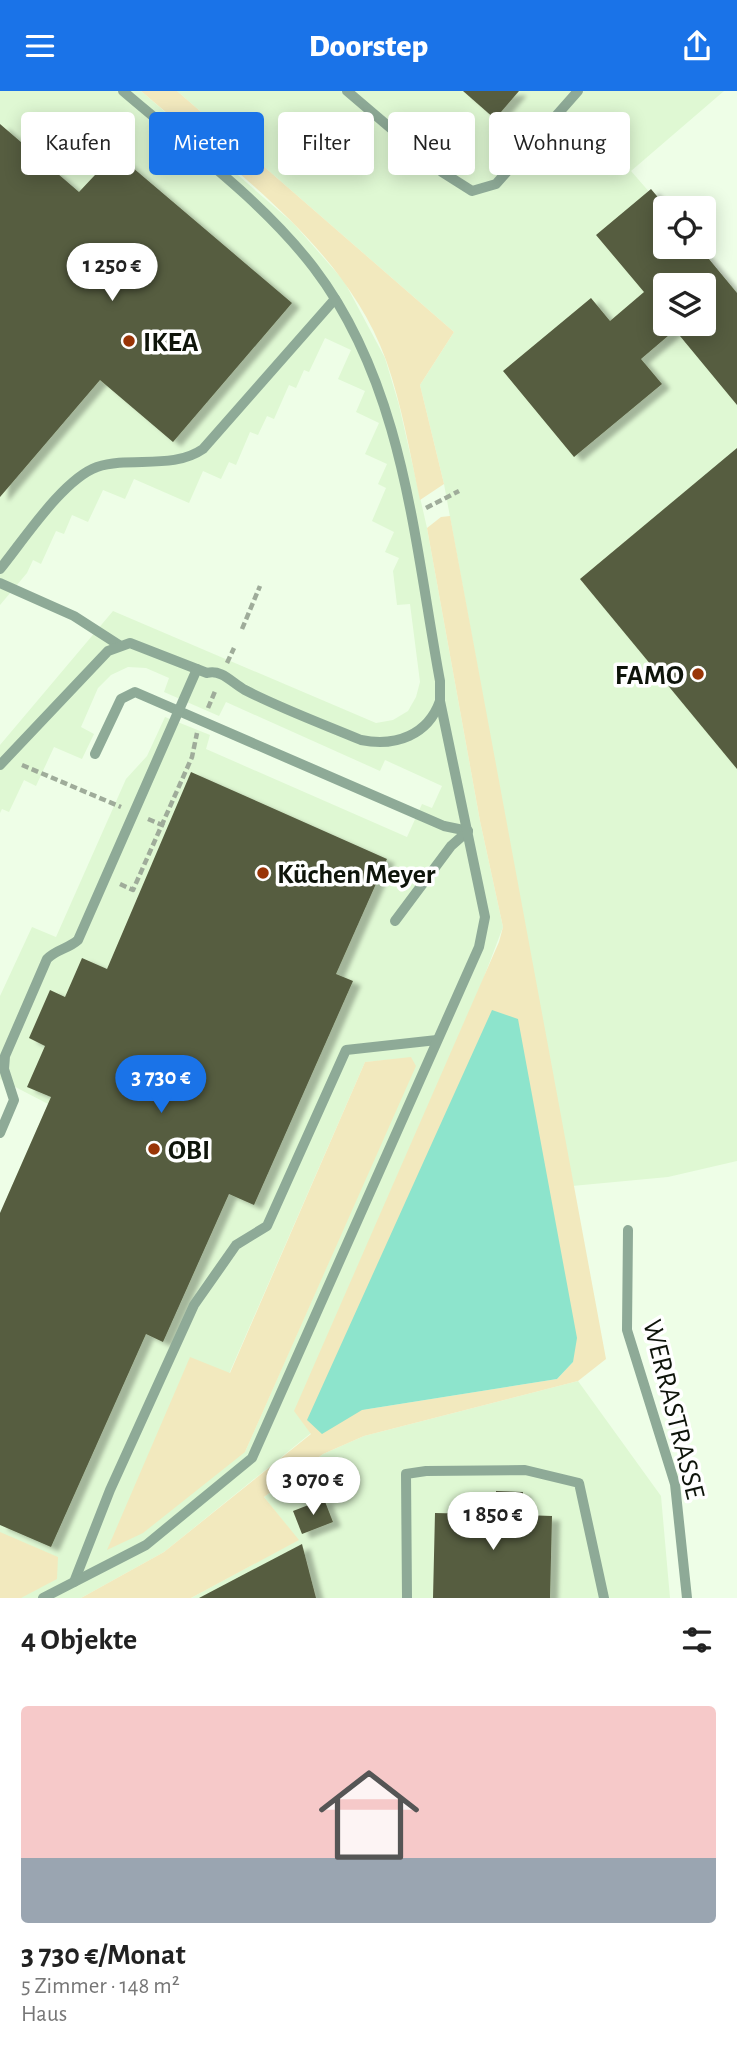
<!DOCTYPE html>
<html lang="de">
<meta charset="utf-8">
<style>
body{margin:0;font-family:"Alegreya Sans",sans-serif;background:#f6f6f6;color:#222;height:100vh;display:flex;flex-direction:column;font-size:26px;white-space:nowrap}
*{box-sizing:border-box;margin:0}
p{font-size:23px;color:#767676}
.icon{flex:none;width:38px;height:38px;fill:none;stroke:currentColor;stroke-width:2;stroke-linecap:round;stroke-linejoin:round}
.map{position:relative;height:1507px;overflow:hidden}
.sheet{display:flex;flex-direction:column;background:#fff;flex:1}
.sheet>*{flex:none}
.top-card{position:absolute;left:21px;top:21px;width:696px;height:63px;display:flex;gap:14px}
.tools{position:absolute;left:653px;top:105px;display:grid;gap:14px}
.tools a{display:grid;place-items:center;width:63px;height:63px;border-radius:7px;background:#fff;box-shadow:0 4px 18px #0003;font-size:35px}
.price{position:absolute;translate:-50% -60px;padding:0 16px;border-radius:24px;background:#fff;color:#222;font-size:23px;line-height:46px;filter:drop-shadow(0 2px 4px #0008)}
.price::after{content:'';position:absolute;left:50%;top:42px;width:21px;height:16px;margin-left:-10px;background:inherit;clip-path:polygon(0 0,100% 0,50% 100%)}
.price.on{background:#1a73e8;color:#fff}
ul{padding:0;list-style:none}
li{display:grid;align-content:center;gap:14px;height:371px;padding:0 21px}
li span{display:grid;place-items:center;height:217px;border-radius:7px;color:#555}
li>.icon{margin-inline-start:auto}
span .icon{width:126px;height:126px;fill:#fffc;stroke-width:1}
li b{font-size:30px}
h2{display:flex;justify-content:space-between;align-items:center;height:84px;padding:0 21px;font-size:30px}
.chip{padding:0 24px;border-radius:7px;background:#fff;box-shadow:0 4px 18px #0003;font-size:24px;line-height:63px}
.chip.on{background:#1a73e8;color:#fff}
header{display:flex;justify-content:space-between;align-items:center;height:91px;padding:0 21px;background:#1a73e8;color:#fff;font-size:32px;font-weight:800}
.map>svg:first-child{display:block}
.built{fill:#dff8d3;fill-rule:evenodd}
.green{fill:#f2e9be;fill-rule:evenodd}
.water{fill:#8de4cc}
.building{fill:#575d40;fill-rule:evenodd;filter:url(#shadow)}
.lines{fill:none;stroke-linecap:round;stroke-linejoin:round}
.path{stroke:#9fac9a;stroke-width:4.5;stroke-dasharray:7 3.5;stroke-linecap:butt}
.lane{stroke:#8eaa97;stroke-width:10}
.poi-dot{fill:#993406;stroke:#fff;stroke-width:2.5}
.labels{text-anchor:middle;stroke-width:7;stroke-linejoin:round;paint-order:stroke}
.poi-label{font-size:28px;font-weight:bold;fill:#0e140a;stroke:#fff;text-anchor:start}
.street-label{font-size:28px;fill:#0e140a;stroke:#fff}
</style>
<header><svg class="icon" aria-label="menu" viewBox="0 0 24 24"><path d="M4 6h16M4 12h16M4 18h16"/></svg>Doorstep<svg class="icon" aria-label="share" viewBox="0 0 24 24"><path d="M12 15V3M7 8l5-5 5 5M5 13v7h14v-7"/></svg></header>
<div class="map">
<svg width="737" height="1507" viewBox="0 0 737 1507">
<defs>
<filter id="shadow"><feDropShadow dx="8" dy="4.5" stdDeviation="2" flood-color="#0004"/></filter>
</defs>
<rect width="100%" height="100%" fill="#eefee7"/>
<g class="built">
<path d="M0 0H141L293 132 344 190 385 267 399 314 427 437 480 730 503 836 311 1342 164 1461 81 1507H0V1122L48 1013 0 988V905L32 836 56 846 126 688 147 665 165 626 210 644 206 658 407 746 422 713 432 717 442 695 385 669 380 680 226 611 219 625 164 601 169 587 146 577 128 576 111 584 98 597 81 636 94 643 82 668 54 656 36 695 24 689 9 721 2 718 0 722V654L113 520 376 632 393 629 408 620 416 606 420 591 410 513 397 514 393 480 399 467 385 461 394 441 372 430 386 397 378 393 387 373 365 363 379 332 356 321 365 300 338 288 351 259 325 247 309 281 304 279 296 297 289 294 274 328 267 325 258 344 250 341 236 374 229 371 221 388 203 380 189 412 134 388 125 408 103 399 88 431 72 424 64 443 56 440 41 473 33 469 27 482 0 514ZM411 967 415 975 245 1361 190 1267 229 1283 365 971Z"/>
<path d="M177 0H724L631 80 665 119V156H697L737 201V1070L668 1086 572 1095 444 393 420 294 454 241ZM665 194H704V233H665Z"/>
<path d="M578 1290 661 1405 670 1507H191L298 1449 264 1406 323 1363 364 1345Z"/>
</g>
<g class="green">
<path d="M141 0H177L454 241 420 294 444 393 420 409C410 363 402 314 386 269 344 154 230 77 141 0Z"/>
<path d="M450 425 606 1268 578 1290 364 1345 323 1363 264 1406 299 1449 191 1507H81L164 1461 311 1343 294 1320 499 851 503 836 480 730 427 437 441 426ZM573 1271 557 1288 362 1319Z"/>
<path d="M411 966 416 975 245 1361 143 1442 107 1459 190 1266 230 1282 365 971Z"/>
<path d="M0 1441 58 1466 57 1488 21 1507H0Z"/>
</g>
<path class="water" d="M492 919 518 928 577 1247 573 1271 557 1288 362 1319 322 1343 307 1329Z"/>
<g class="building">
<path d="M463 0H519L495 28Z"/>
<path d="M0 33 79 101 110 68 114 71 119 65 292 212 173 351 100 289 0 406Z"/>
<path d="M651 98 667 117 665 156H699L737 202V314L675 239 641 268 662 293 574 366 503 280 591 207 610 230 644 201 596 144ZM665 194H704V233H665Z"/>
<path d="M737 357V678L580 488Z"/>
<path d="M191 681 387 768 336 883 353 890 254 1114 229 1103 163 1251 146 1243 51 1456 0 1434V1122L51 1006 27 996 45 955 29 947 50 899 65 906 82 867 107 878Z"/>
<path d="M496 1400 523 1401V1424L552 1425 550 1507H433L435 1422 477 1423V1414H496Z"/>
<path d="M324 1408 333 1431 302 1443 293 1420Z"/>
<path d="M302 1453 316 1507H199Z"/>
</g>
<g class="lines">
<g class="path">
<path d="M426 417 459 400"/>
<path d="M242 538 260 495"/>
<path d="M227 572 234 557"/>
<path d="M208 617 216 598"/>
<path d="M22 674 121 716"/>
<path d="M148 728 167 736"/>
<path d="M120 793 133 799 192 666 197 642"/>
</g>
<g class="lane">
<path d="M347 0 442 81 472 100 496 93 578 0"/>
<path d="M0 478C23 450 63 388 97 376 131 365 173 379 203 358L335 208"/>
<path d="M0 492 74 525 119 554"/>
<path d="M95 663 121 608 135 601 444 735 468 740"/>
<path d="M0 674 108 560 130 552 207 582C222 578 232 592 245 599 282 618 323 633 361 649 396 656 428 644 440 610"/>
<path d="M395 830 451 755 468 740"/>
<path d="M0 1042 14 1009 4 978 5 965 47 868C57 858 68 858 78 849L197 578"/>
<path d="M628 1139 627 1239 675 1393 687 1507"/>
<path d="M74 1491 110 1399 194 1214 236 1154 267 1135 346 959 437 949"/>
<path d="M43 1507 146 1454 252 1367 479 856 485 826 440 610V590C414 450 404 295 314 177 262 109 188 56 123 0"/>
<path d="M407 1507 406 1383 426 1380 525 1379 579 1392 604 1507"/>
</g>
</g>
<g class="poi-dot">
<circle cx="129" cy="250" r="7"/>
<circle cx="698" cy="583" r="7"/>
<circle cx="263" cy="782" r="7"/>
<circle cx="154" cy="1058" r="7"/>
</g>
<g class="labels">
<g class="poi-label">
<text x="143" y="260">IKEA</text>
<text x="684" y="593" text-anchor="end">FAMO</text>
<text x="277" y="792">Küchen Meyer</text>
<text x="168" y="1068">OBI</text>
</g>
<g class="street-label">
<text transform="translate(675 1318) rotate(76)" y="10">WERRASTRASSE</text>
</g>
</g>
</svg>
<div class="tools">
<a><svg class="icon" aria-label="locate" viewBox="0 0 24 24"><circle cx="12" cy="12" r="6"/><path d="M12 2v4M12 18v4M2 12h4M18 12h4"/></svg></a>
<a><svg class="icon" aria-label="layers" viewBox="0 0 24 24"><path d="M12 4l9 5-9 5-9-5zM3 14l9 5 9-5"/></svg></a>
</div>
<b class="price" style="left:112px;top:212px">1 250 €</b>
<b class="price on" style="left:161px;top:1024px">3 730 €</b>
<b class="price" style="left:313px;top:1426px">3 070 €</b>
<b class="price" style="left:493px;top:1461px">1 850 €</b>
<div class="top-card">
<a class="chip">Kaufen</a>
<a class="chip on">Mieten</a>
<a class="chip">Filter</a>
<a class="chip">Neu</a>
<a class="chip">Wohnung</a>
</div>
</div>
<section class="sheet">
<h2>4 Objekte<svg class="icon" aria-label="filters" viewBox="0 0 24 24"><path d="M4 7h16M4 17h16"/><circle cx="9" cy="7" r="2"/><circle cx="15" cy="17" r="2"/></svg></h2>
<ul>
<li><span style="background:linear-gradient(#f6c9c9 70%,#9aa5b1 0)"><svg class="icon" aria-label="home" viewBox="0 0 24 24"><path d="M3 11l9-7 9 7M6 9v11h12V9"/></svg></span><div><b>3 730 €/Monat</b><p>5 Zimmer · 148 m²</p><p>Haus</p></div></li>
</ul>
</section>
